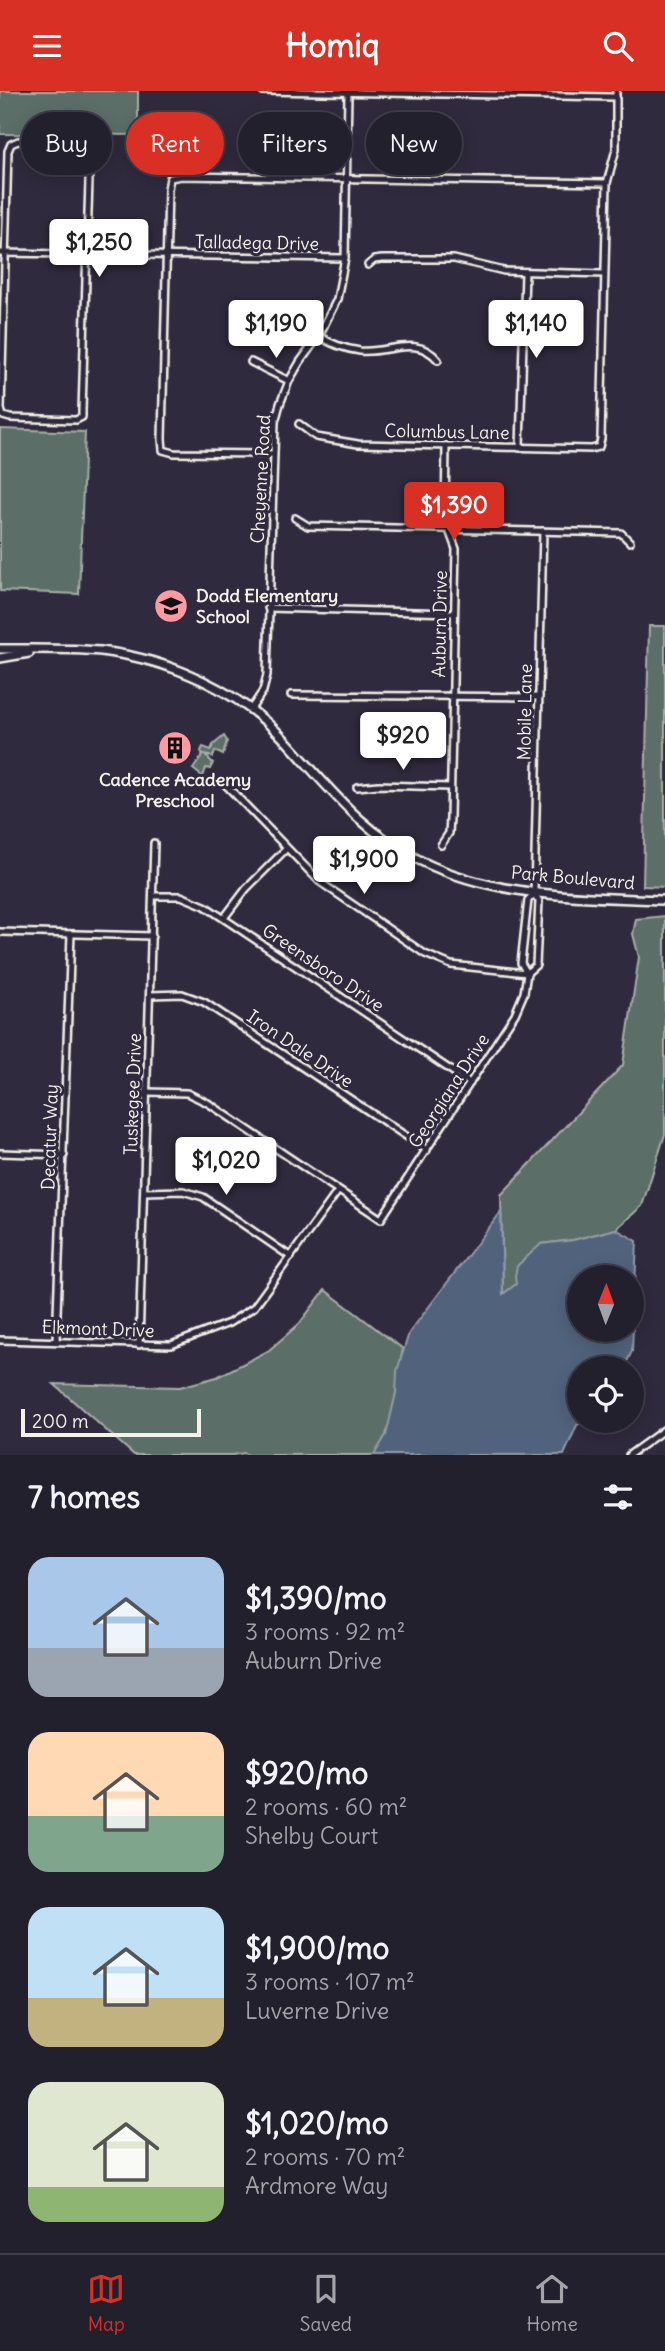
<!DOCTYPE html>
<meta charset="utf-8">
<style>
body{margin:0;font-family:Delius,sans-serif;background:#2f2d3a;color:#f1f3f6;height:100vh;display:flex;flex-direction:column;font-size:26px;white-space:nowrap}
*{box-sizing:border-box;margin:0}
p{font-size:23px;color:#a3a3aa}
.icon{flex:none;width:38px;height:38px;fill:none;stroke:currentColor;stroke-width:2;stroke-linecap:round;stroke-linejoin:round}
.map{position:relative;height:1364px;overflow:hidden}
.drawer{display:flex;flex-direction:column;background:#23202e;flex:1}
.drawer>*{flex:none}
.guide{position:absolute;left:21px;top:21px;width:623px;height:63px;display:flex;gap:14px}
.needle{width:46px;rotate:1deg}
.fabs{position:absolute;left:567px;top:1174px;display:grid;gap:14px}
.fabs a{display:grid;place-items:center;width:77px;height:77px;border-radius:50%;background:#23202e;box-shadow:0 4px 18px #0003,0 0 0 2px #403e4a;font-size:35px}
.scale{position:absolute;left:21px;bottom:18px;width:180px;box-sizing:border-box;padding-left:7px;border:4px solid #f4f1e8;border-top:0;font-size:19px;line-height:24px;white-space:nowrap;color:#f4f1e8;-webkit-text-stroke:5px #2f2a3d;paint-order:stroke}
.price{position:absolute;translate:-50% -60px;padding:0 16px;border-radius:7px;background:#fff;color:#222;font-size:23px;line-height:46px;filter:drop-shadow(0 2px 4px #0008)}
.price::after{content:'';position:absolute;left:50%;top:42px;width:21px;height:16px;margin-left:-10px;background:inherit;clip-path:polygon(0 0,100% 0,50% 100%)}
.price.current{background:#d93025;color:#fff}
ul{padding:0;list-style:none}
li{display:flex;align-items:center;gap:21px;height:175px;padding:0 28px}
li span{display:grid;place-items:center;flex:none;width:196px;height:140px;border-radius:21px;color:#555}
li>.icon{margin-inline-start:auto}
span .icon{width:84px;height:84px;fill:#fffc;stroke-width:1}
li b{font-size:30px}
h2{display:flex;justify-content:space-between;align-items:center;height:84px;padding:0 28px;font-size:30px}
.chip{padding:0 24px;border-radius:32px;background:#23202e;box-shadow:0 4px 18px #0003,0 0 0 2px #403e4a;font-size:24px;line-height:63px}
.chip.current{background:#d93025;color:#fff}
header{display:flex;justify-content:space-between;align-items:center;height:91px;padding:0 28px;background:#d93025;color:#fff;font-size:32px;font-weight:800}
.tab-bar{display:flex;justify-content:space-around;align-items:center;height:98px;border-top:2px solid #403e4a;background:#23202e;font-size:19px;color:#a3a3aa}
.tab-bar a{display:grid;justify-items:center;gap:4px}
.tab-bar .current{color:#d93025}
.map>svg:first-child{display:block}
.green{fill:#5b6e67;stroke:#a8b0a8;stroke-width:2}
.water{fill:#51637c;stroke:#929ca7;stroke-width:2;fill-rule:evenodd}
.lines{fill:none;stroke-linecap:round;stroke-linejoin:round}
.street-casing{stroke:#f4f1e8;stroke-width:10}
.secondary-casing{stroke:#f4f1e8;stroke-width:12}
.street{stroke:#2f2a3d;stroke-width:5}
.secondary{stroke:#2f2a3d;stroke-width:7}
.labels{text-anchor:middle;stroke-width:6;stroke-linejoin:round;paint-order:stroke}
.street-label{font-size:18px;fill:#f4f1e8;stroke:#2f2a3d}
.poi-label{font-size:18px;font-weight:bold;fill:#f4f1e8;stroke:#2f2a3d;text-anchor:start}
</style>
<header><svg class="icon" aria-label="menu" viewBox="0 0 24 24"><path d="M4 6h16M4 12h16M4 18h16"/></svg>Homiq<svg class="icon" aria-label="search" viewBox="0 0 24 24"><circle cx="10" cy="10" r="6"/><path d="M15 15l6 6"/></svg></header>
<div class="map">
<svg width="665" height="1364" viewBox="0 0 665 1364">
<rect width="100%" height="100%" fill="#2f2a3d"/>
<filter id="ink" filterUnits="userSpaceOnUse"><feTurbulence type="fractalNoise" baseFrequency=".0143" numOctaves="2"/><feDisplacementMap in="SourceGraphic" scale="14" xChannelSelector="R" yChannelSelector="G"/><feConvolveMatrix kernelMatrix="1 2 1 2 8 2 1 2 1" color-interpolation-filters="sRGB"/></filter>
<g filter="url(#ink)">
<g class="green">
<path d="M0 0H138V44L0 43Z"/>
<path d="M0 338 85 341 79 503 0 500Z"/>
<path d="M649 535H665V796L643 795Z"/>
<path d="M224 645 227 650 223 664 215 660 213 666 205 664 213 672 210 678 206 677 203 686 193 678 203 664 201 660 203 656 211 659 213 654Z"/>
<path d="M665 825V1043L642 1115 616 1138 573 1149 541 1153 517 1193 503 1203 501 1104 623 974 639 866 633 843 636 828Z"/>
<path d="M325 1199 403 1258C396 1286 397 1318 386 1345 383 1352 378 1358 374 1364H248L244 1362 233 1364H134L54 1293 180 1296 217 1286 268 1260 299 1233Z"/>
</g>
<path class="water" d="M501 1121 503 1203 516 1193 515 1185 517 1175 541 1153 573 1149 616 1138 637 1150 632 1260 624 1277 579 1278V1330H586L577 1334 564 1364H374L386 1344 396 1302 397 1280 409 1242ZM632 1186V1239H579V1186Z"/>
<g class="lines">
<g class="street-casing">
<g id="street">
<path d="M262 0 616 6"/>
<path d="M18 50 82 51 86 52 90 56 82 320V326L76 329 10 327 3 325 1 318 8 60 11 53Z"/>
<path d="M0 162 345 167"/>
<path d="M368 174 374 169 382 168H454L504 180 604 183"/>
<path d="M319 245C331 253 346 258 360 260 389 263 416 243 438 269"/>
<path d="M251 271 289 290"/>
<path d="M299 333 316 346 358 353 591 358 599 356 601 348 607 92 616 58V0"/>
<path d="M520 357 525 181"/>
<path d="M273 363 174 362 163 359 162 348 168 98 170 87 181 85 607 92"/>
<path d="M295 427 308 435 621 442 630 451"/>
<path d="M268 517 454 522"/>
<path d="M291 604 539 606"/>
<path d="M251 618 263 600 267 584 275 331 280 313 289 290 300 271 319 245 337 208 345 167 348 3"/>
<path d="M223 691 320 791 425 863 451 874 527 882"/>
<path d="M357 696 378 694 450 696"/>
<path d="M441 754 449 742 450 727 456 458 445 428 446 355"/>
<path d="M534 803 543 440"/>
<path d="M153 805H181L205 815 470 992"/>
<path d="M224 827 246 798 286 758"/>
<path d="M0 841 152 845"/>
<path d="M527 882 521 872 528 809 534 803"/>
<path d="M150 904 182 903 204 911 427 1059"/>
<path d="M147 1001 187 1002 208 1012 381 1128 515 923 524 902 527 882 536 874 539 810 534 803"/>
<path d="M0 1062 64 1064"/>
<path d="M144 1101 183 1100 203 1106 291 1166"/>
<path d="M0 1249 171 1254 229 1232 254 1216 338 1100"/>
<path d="M56 1250 71 843"/>
<path d="M139 1254 154 752"/>
<path d="M629 1364 665 1338"/>
</g>
</g>
<g class="secondary-casing">
<g id="secondary">
<path d="M0 558C33 558 68 557 101 560 171 569 239 599 287 651 332 700 360 739 421 770 497 807 582 806 665 809"/>
<path d="M0 567 29 562"/>
</g>
</g>
<use href="#street" class="street"/>
<use href="#secondary" class="secondary"/>
</g>
</g>
<defs>
<g id="school-disc" transform="scale(1.75)"><circle r="9.5" fill="#ff9aa2" stroke="#2f2a3d"/><path d="M0-5L7-2L0 1L-7-2ZM-4 1L0 2.5L4 1V4Q0 6-4 4Z" fill="#111"/></g>
<g id="building-disc" transform="scale(1.75)"><circle r="9.5" fill="#ff9aa2" stroke="#2f2a3d"/><path d="M-4-6H4V6H1V3H-1V6H-4ZM-2.5-4.3h1.7v1.8h-1.7ZM.8-4.3h1.7v1.8H.8ZM-2.5-1h1.7V.8h-1.7ZM.8-1h1.7V.8H.8Z" fill="#111"/></g>
</defs>
<g fill-rule="evenodd">
<use href="#school-disc" x="171" y="515"/>
<use href="#building-disc" x="175" y="657"/>
</g>
<g class="labels">
<g class="street-label">
<text transform="translate(257 152) rotate(1)" y="6">Talladega Drive</text>
<text transform="translate(447 341) rotate(1)" y="6">Columbus Lane</text>
<text transform="translate(261 388) rotate(-87)" y="6">Cheyenne Road</text>
<text transform="translate(440 533) rotate(-89)" y="6">Auburn Drive</text>
<text transform="translate(525 621) rotate(-89)" y="6">Mobile Lane</text>
<text transform="translate(573 787) rotate(5)" y="6">Park Boulevard</text>
<text transform="translate(323 877) rotate(34)" y="6">Greensboro Drive</text>
<text transform="translate(300 958) rotate(34)" y="6">Iron Dale Drive</text>
<text transform="translate(449 1000) rotate(-57)" y="6">Georgiana Drive</text>
<text transform="translate(133 1003) rotate(-88)" y="6">Tuskegee Drive</text>
<text transform="translate(50 1046) rotate(-88)" y="6">Decatur Way</text>
<text transform="translate(98 1238) rotate(2)" y="6">Elkmont Drive</text>
</g>
<g class="poi-label">
<text x="196" y="511">Dodd Elementary<tspan x="196" dy="21">School</tspan></text>
<text x="175" y="695" text-anchor="middle">Cadence Academy<tspan x="175" dy="21">Preschool</tspan></text>
</g>
</g>
</svg>
<div class="fabs">
<a><svg class="needle" viewBox="-14 -14 28 28"><path d="M0-13l5 13h-10z" fill="#e53935"/><path d="M0 13l5-13h-10z" fill="#a3a3aa"/></svg></a>
<a><svg class="icon" aria-label="locate" viewBox="0 0 24 24"><circle cx="12" cy="12" r="6"/><path d="M12 2v4M12 18v4M2 12h4M18 12h4"/></svg></a>
</div>
<div class="scale">200 m</div>
<b class="price" style="left:99px;top:188px">$1,250</b>
<b class="price" style="left:276px;top:269px">$1,190</b>
<b class="price" style="left:536px;top:269px">$1,140</b>
<b class="price current" style="left:454px;top:451px">$1,390</b>
<b class="price" style="left:403px;top:681px">$920</b>
<b class="price" style="left:364px;top:805px">$1,900</b>
<b class="price" style="left:226px;top:1106px">$1,020</b>
<div class="guide">
<a class="chip">Buy</a>
<a class="chip current">Rent</a>
<a class="chip">Filters</a>
<a class="chip">New</a>
</div>
</div>
<section class="drawer">
<h2>7 homes<svg class="icon" aria-label="filters" viewBox="0 0 24 24"><path d="M4 7h16M4 17h16"/><circle cx="9" cy="7" r="2"/><circle cx="15" cy="17" r="2"/></svg></h2>
<ul>
<li><span style="background:linear-gradient(#a9c7e8 65%,#9aa5b1 0)"><svg class="icon" aria-label="home" viewBox="0 0 24 24"><path d="M3 11l9-7 9 7M6 9v11h12V9"/></svg></span><div><b>$1,390/mo</b><p>3 rooms · 92 m²</p><p>Auburn Drive</p></div></li>
<li><span style="background:linear-gradient(#ffd9b3 60%,#7fa58c 0)"><svg class="icon" aria-label="home" viewBox="0 0 24 24"><path d="M3 11l9-7 9 7M6 9v11h12V9"/></svg></span><div><b>$920/mo</b><p>2 rooms · 60 m²</p><p>Shelby Court</p></div></li>
<li><span style="background:linear-gradient(#bfe0f5 65%,#c2b280 0)"><svg class="icon" aria-label="home" viewBox="0 0 24 24"><path d="M3 11l9-7 9 7M6 9v11h12V9"/></svg></span><div><b>$1,900/mo</b><p>3 rooms · 107 m²</p><p>Luverne Drive</p></div></li>
<li><span style="background:linear-gradient(#dfe7d0 75%,#8fb573 0)"><svg class="icon" aria-label="home" viewBox="0 0 24 24"><path d="M3 11l9-7 9 7M6 9v11h12V9"/></svg></span><div><b>$1,020/mo</b><p>2 rooms · 70 m²</p><p>Ardmore Way</p></div></li>
</ul>
</section>
<nav class="tab-bar">
<a class="current"><svg class="icon" aria-label="map" viewBox="0 0 24 24"><path d="M3 6l6-2 6 2 6-2v14l-6 2-6-2-6 2zM9 4v14M15 6v14"/></svg>Map</a>
<a><svg class="icon" aria-label="saved" viewBox="0 0 24 24"><path d="M7 4h10v16l-5-4-5 4z"/></svg>Saved</a>
<a><svg class="icon" aria-label="home" viewBox="0 0 24 24"><path d="M3 11l9-7 9 7M6 9v11h12V9"/></svg>Home</a>
</nav>
